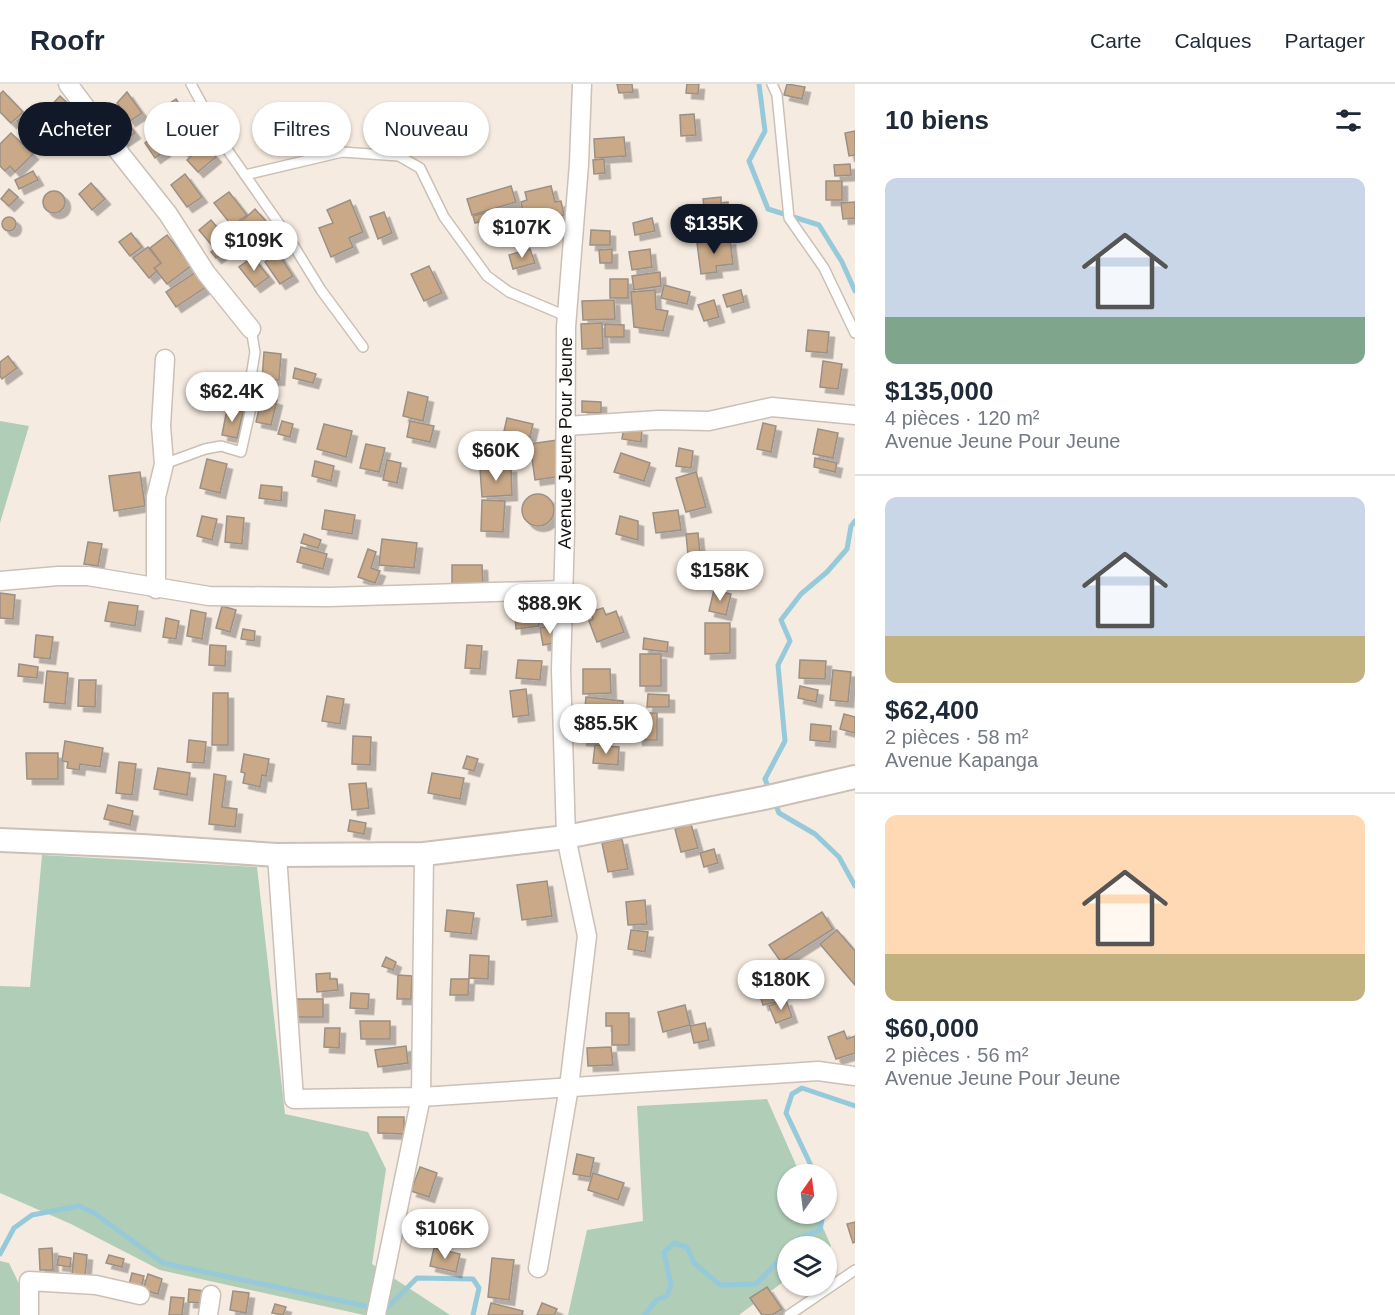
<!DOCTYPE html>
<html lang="fr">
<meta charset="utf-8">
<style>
body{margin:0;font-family:Helvetica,sans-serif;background:#f2f2f3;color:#1f2937;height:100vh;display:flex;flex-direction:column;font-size:22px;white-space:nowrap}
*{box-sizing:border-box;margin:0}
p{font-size:20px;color:#747a83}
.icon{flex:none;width:33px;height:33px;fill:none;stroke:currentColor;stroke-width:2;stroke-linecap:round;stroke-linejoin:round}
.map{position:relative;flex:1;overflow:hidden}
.panel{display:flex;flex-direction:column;background:#fff;width:540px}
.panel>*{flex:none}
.guide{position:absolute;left:18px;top:18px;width:570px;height:54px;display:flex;gap:12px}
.needle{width:39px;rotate:14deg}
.buttons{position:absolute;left:777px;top:1080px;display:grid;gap:12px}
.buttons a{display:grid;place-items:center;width:60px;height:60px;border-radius:50%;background:#fff;box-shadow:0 2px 4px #0004;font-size:30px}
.price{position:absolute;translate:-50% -51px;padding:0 14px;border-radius:21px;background:#fff;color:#222;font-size:20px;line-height:39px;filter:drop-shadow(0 2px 3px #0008)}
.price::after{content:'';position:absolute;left:50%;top:36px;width:18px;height:14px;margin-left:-9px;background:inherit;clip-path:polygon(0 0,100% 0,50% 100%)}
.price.current{background:#111827;color:#fff}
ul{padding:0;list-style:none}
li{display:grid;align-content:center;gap:12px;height:318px;padding:0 30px}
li+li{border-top:2px solid #e0e1e3}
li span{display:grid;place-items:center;height:186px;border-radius:12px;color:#555}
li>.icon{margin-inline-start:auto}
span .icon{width:108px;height:108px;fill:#fffc;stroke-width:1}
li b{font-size:26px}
h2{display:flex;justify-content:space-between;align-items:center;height:72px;padding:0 30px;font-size:26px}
.pill{padding:0 21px;border-radius:27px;background:#fff;box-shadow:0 2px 4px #0004;font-size:21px;line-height:54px}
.pill.current{background:#111827;color:#fff}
header{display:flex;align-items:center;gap:36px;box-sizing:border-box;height:84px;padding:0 30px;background:#fff;border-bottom:2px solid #e0e1e3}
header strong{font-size:28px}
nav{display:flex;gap:33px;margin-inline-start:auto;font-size:21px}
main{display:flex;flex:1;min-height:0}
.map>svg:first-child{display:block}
.green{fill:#afcdb7}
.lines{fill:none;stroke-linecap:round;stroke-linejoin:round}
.stream{stroke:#96cada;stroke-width:5}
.building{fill:#c9a988;stroke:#9b9086;stroke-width:1.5;filter:url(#shadow)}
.service-casing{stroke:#cbc0b6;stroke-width:12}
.minor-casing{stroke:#cbc0b6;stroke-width:21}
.tertiary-casing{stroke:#cbc0b6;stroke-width:26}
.service{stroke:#fff;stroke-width:9}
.minor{stroke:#fff;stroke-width:18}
.tertiary{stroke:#fff;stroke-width:22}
.labels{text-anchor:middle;stroke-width:5;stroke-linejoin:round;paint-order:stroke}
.street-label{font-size:18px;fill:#15120e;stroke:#f6ebe0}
</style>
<header>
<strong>Roofr</strong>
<nav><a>Carte</a><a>Calques</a><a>Partager</a></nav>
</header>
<main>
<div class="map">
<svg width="855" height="1231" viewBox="0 0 855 1231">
<defs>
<filter id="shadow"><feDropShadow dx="5.5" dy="5.5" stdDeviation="0" flood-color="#0004"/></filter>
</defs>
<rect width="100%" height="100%" fill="#f6ebe0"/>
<g class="green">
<path d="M0 337 29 342 0 439Z"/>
<path d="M42 771 257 783 285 1030 368 1048 386 1085 372 1180 450 1231H364L160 1186 71 1140 0 1109V902L30 903Z"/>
<path d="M767 1015 800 1090H788V1130H817L831 1162 827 1166 826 1162H788L787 1195 739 1231H568L587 1146 643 1137 637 1022Z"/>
<path d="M0 1177 9 1179 34 1231H0Z"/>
</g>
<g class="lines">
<g class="stream">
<path d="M759 0 765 47 749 77 768 125 819 141 842 178 855 207"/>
<path d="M770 708 765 695 785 657 778 581 790 557 781 536 801 510 827 488 847 465 851 442 855 437"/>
<path d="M774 716 779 729 815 750 839 773 855 802"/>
<path d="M815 1090 786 1029 792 1010 802 1004 855 1022"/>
<path d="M791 1162 799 1154 820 1146 823 1130"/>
<path d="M0 1170 14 1144 32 1131 79 1122 94 1129 163 1179 370 1223 386 1225 417 1194 473 1195 479 1204 473 1231"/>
<path d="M645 1231 656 1216 667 1212 671 1201 664 1168 674 1159 687 1163 694 1179 720 1201 756 1200 788 1167"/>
</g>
</g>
<g class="building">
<path d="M617 0H632L633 8 619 9Z"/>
<path d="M687 0H699L698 10 686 9Z"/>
<path d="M787 0 805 3 802 15 784 11Z"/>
<path d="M3 7 23 28 11 39 0 28V10Z"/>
<path d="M127 8 142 29 130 37 117 19Z"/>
<path d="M60 12 75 26 56 45 42 31Z"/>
<path d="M176 15 185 29 163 44 154 30Z"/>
<path d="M32 27 45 47 30 57 17 37Z"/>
<path d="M694 30 696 51 681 52 680 31Z"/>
<path d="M306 31 337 35 335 51 304 47Z"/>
<path d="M124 34 135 49 119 60 108 45Z"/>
<path d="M199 36 208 53 183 68 180 61 184 59 181 54 186 51 183 45Z"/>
<path d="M855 47V71L849 72 845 49Z"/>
<path d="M11 49 33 70 15 88 10 82 5 87 0 82V60Z"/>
<path d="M155 52 165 67 155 74 145 59Z"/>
<path d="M624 53 626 72 595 74 594 55Z"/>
<path d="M205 60 216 73 198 88 187 76Z"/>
<path d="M604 75 605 89 594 90 593 76Z"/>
<path d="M850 80 851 91 835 92 834 81Z"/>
<path d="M33 87 38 96 19 105 15 96Z"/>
<path d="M185 90 202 113 187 123 171 101Z"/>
<rect x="826" y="97" width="16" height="19"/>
<path d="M91 99 105 115 92 126 79 110Z"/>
<path d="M511 102 516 118 472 131 467 115Z"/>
<path d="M551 102 555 118 561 117 564 131 557 132 560 141 534 147 531 136 525 138 521 118 527 116 525 108Z"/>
<path d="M9 105 18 113 9 122 1 115Z"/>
<circle cx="54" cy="118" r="11"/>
<path d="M229 108 247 131 232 142 214 119Z"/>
<path d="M721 113V119L728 118V124L722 125 724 137 706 139 703 115Z"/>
<path d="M350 116 363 148 349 154 353 163 331 173 319 144 333 139 327 126Z"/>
<path d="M855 118V134L843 135 841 119Z"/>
<path d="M255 125 265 136 252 149 241 138Z"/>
<path d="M500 125 502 132 475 139 473 132Z"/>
<path d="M384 128 392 149 378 155 370 133Z"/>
<circle cx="9" cy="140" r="7"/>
<path d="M652 134 655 147 635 151 633 139Z"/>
<path d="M211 136 226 154 214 164 199 146Z"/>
<path d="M721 140 723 153 711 155 709 141Z"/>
<path d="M591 146 610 147V161H590Z"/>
<path d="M131 149 142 163 130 172 119 158Z"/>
<path d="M167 151 191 182 167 200 154 184 161 179 150 164Z"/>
<path d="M730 155 733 180 716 182 717 188 701 190 697 159Z"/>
<path d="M223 160 227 166 216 174 211 168Z"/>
<path d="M148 163 161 179 154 184 157 187 149 194 133 174Z"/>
<path d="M530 165 535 179 513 185 509 171Z"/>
<path d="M612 165V179H600L599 166Z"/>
<path d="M650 165 652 183 632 186 629 168Z"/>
<path d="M278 169 293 192 280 200 265 178Z"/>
<path d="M253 173 269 193 255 203 239 183Z"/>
<path d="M429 182 442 209 424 217 411 190Z"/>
<path d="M196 188 206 203 176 223 166 208Z"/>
<path d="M660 188 661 202 634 206 632 192Z"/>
<rect x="610" y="195" width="18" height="19"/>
<path d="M664 201 690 208 687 220 661 214Z"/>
<path d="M655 206 656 225 668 227 663 247 634 243 631 208Z"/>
<path d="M741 206 744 218 727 223 723 211Z"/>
<path d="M614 216 615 235 583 236 582 217Z"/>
<path d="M714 216 719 233 704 237 698 221Z"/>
<path d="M602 239 603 264 582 265 581 240Z"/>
<path d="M605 240 624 241V253H605Z"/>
<path d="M808 246 829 248 827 269 806 267Z"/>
<path d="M264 268 281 270 279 296 262 295Z"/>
<path d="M8 272 17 284 2 295 0 292V278Z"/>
<path d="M823 277 842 280 838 305 820 303Z"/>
<path d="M295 284 316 290 313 299 293 294Z"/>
<path d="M230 303 247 306 242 326 226 322Z"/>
<path d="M408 308 428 313 423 337 403 332Z"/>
<path d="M262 312 277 316 271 341 256 338Z"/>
<path d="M582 317 601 318V329L582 328Z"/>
<path d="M227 325 243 328 237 354 222 351Z"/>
<path d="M507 334 533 340 530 353 504 347Z"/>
<path d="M282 337 293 340 290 353 278 350Z"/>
<path d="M410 337 434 342 430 358 407 353Z"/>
<path d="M763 339 776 342 771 368 757 365Z"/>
<path d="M324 340 352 347 346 373 317 365Z"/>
<path d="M624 343 642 346 641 358 622 355Z"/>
<path d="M818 345 838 349 833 374 813 370Z"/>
<path d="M557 356 563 392 535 396 530 360Z"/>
<path d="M366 360 385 364 379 388 360 384Z"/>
<path d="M679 364 693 367 691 384 676 382Z"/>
<path d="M621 369 650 379 644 397 614 388Z"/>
<path d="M815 374 837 379 835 388 814 383Z"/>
<path d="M207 375 227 380 220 409 200 404Z"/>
<path d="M387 376 401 379 397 399 383 396Z"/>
<path d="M315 377 334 382 331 397 312 392Z"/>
<path d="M511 383 512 411 482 413 480 385Z"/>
<path d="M140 388 145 422 114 427 109 392Z"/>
<path d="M696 388 706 423 686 428 676 394Z"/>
<path d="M261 401 282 403 281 417 259 414Z"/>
<circle cx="538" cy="426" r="16"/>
<path d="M482 416 505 417 503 448 481 447Z"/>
<path d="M325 426 355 431 352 450 322 445Z"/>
<path d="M678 426 681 446 656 449 653 429Z"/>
<path d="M202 432 217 435 212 456 197 452Z"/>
<path d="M227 432 244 434 242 460 225 458Z"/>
<path d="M620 432 638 437V456L616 450Z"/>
<path d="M698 449 700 470 688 471 686 450Z"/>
<path d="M304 450 321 456 318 464 301 459Z"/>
<path d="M382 455 417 459 414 484 379 481Z"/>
<path d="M88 458 102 460 98 482 84 480Z"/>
<path d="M301 463 327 470 323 485 297 478Z"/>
<path d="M368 465 376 468 371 484 380 487 375 499 358 493Z"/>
<path d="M452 481H482L483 501 452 502Z"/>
<path d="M714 506 731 510 726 531 709 527Z"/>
<path d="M0 509 15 511 13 535 0 534Z"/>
<path d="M536 516 539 542 516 545 514 518Z"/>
<path d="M109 518 138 522 135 542 105 537Z"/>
<path d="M222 522 236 526 230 548 216 544Z"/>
<path d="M603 524 606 531 616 527 624 548 597 558 589 537 593 535 590 528Z"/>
<path d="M191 526 206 529 202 555 187 552Z"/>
<path d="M166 534 179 537 176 555 163 553Z"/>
<path d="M705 539H730V569L705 570Z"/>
<path d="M556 541 559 558 543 561 540 544Z"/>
<path d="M243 545 255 547 254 557 241 555Z"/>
<path d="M36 551 53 553 50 575 34 573Z"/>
<path d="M644 554 668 558 667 568 643 565Z"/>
<path d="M210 561 226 562 225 582 209 581Z"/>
<path d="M467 561 482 562 480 585 465 584Z"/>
<rect x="640" y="570" width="21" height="32"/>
<path d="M518 576 542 577 540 596 516 594Z"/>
<path d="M800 576 826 577 825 595 799 594Z"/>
<path d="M19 580 38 583 37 594 18 592Z"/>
<path d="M583 585H610L611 609 583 610Z"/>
<path d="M833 586 851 588 848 618 830 616Z"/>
<path d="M47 587 68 589 65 620 44 618Z"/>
<path d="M79 596H96L95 623 78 622Z"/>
<path d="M800 602 818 606 816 618 798 614Z"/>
<path d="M526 605 529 631 513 633 510 607Z"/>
<path d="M213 609H228V661H212Z"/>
<path d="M648 610 669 611V623H647Z"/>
<path d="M327 612 344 615 340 640 322 637Z"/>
<path d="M586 613 623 617 621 638 584 634Z"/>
<rect x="637" y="629" width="20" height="27"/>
<path d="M844 630 855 633V649L840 645Z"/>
<path d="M811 640 831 642 830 658 810 656Z"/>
<path d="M583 641 604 643 602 658 581 656Z"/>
<path d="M353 652 371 653 370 681 352 680Z"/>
<path d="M189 656 206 658 204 679 187 678Z"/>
<path d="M65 657 103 664 100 683 80 680 79 686 67 684 68 678 62 677Z"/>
<path d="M595 661 619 663 618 681 593 679Z"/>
<path d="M26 669H58V695H27Z"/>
<path d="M244 670 269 675 266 692 262 691 260 703 243 699 245 689 241 688Z"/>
<path d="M467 672 478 675 474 687 463 684Z"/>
<path d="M119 678 136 680 132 711 116 709Z"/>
<path d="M158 684 190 689 187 711 154 705Z"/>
<path d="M432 689 464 694 460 715 428 709Z"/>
<path d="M214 690 226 692 222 723 237 725 235 743 209 740Z"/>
<path d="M366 699 369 724 352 726 349 700Z"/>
<path d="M108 721 133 727 130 741 104 735Z"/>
<path d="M350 736 366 739 364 750 348 747Z"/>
<path d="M691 740 698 764 681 768 675 745Z"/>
<path d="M622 755 628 785 608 788 602 759Z"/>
<path d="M714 765 718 779 704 783 700 769Z"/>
<path d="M547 797 552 832 522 836 517 801Z"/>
<path d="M645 816 647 840 628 841 626 818Z"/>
<path d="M447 826 474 829 471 850 445 847Z"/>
<path d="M822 828 833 845 781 878 769 861Z"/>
<path d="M631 846 648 848 645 868 628 865Z"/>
<path d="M837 846 855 867V901L820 860Z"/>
<path d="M470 871 489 872 488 895 469 894Z"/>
<path d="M386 873 396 878 393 886 382 882Z"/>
<path d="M330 889V895H337L338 906 317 908 316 890Z"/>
<path d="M398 891 412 892 411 915H397Z"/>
<path d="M773 893 780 917 763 921 756 898Z"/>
<path d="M451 895H469L468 911H450Z"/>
<path d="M351 909 369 910 368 925 350 924Z"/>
<rect x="294" y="915" width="29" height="18"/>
<path d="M786 916 792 933 776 939 769 922Z"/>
<path d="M685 921 690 941 663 948 658 928Z"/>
<path d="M606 929H629V961H612V942H606Z"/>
<path d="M360 937H390V955H361Z"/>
<path d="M705 939 709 956 694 959 690 942Z"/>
<path d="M325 944H340L339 964 324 963Z"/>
<path d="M844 947 847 955 855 952V969L836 975 828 953Z"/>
<path d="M406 962 408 979 378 983 375 966Z"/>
<path d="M611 963 613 981 588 982 587 964Z"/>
<path d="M378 1033H404V1050L378 1049Z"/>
<path d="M577 1070 594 1074 590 1093 573 1090Z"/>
<path d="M420 1083 437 1089 429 1113 411 1107Z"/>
<path d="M593 1089 624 1099 618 1116 588 1106Z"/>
<path d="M855 1138V1158L853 1159 847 1140Z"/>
<path d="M52 1164 53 1186H40L39 1165Z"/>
<path d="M434 1164 460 1170 456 1188 430 1182Z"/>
<path d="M74 1169 87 1171 85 1192 72 1191Z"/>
<path d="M109 1171 124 1175 122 1183 106 1179Z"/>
<path d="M59 1172 71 1174 70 1183 57 1181Z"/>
<path d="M492 1174 514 1176 509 1216 488 1213Z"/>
<path d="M132 1189 144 1192 140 1208 128 1205Z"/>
<path d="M148 1190 162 1195 158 1210 143 1206Z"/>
<path d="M767 1203 782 1225 772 1231H762L750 1214Z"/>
<path d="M189 1205 204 1207 203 1219 188 1218Z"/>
<path d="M233 1207 249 1209 246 1229 230 1226Z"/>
<path d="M171 1213 184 1214 182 1231H169Z"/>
<path d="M491 1219 523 1227 522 1231H488Z"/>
<path d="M542 1219 557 1225 554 1231H537Z"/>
<path d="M275 1220 286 1223 283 1231 272 1229Z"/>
</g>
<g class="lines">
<g class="service-casing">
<g id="service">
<path d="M191 0 224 61 287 151 321 206 363 263"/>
<path d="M772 0 777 11 789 134 824 184 855 249"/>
<path d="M245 91 342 68 399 72 420 84 444 133 487 192 509 208 566 232"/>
<path d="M164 380 205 365 221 362 241 368 254 310 251 293 255 268 251 245"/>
<path d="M789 1231 855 1186"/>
</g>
</g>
<g class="minor-casing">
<g id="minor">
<path d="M68 0 115 63 168 130 206 189 251 245"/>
<path d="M566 342 659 336 709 337 772 323 855 331"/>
<path d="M0 497 58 492H88L209 512 329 513 563 506"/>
<path d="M156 505V413L164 380 161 342 165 275"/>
<path d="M277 771 294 1015 421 1013 818 987 855 992"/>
<path id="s1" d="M538 1184 569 1003 587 852 566 753 561 586 565 447 566 243 579 80 582 0"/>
<path d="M29 1231V1197L96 1201 140 1211"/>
<path d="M208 1231 211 1211"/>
<path d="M376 1231 421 1013 424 770"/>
</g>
</g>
<g class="tertiary-casing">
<path id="tertiary" d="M0 756 142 762 277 771 424 770 566 753 764 714 855 693"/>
</g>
<use href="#service" class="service"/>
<use href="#minor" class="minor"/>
<use href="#tertiary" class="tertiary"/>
</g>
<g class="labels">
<g class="street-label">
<text dy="6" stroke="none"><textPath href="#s1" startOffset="831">Avenue Jeune Pour Jeune</textPath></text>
</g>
</g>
</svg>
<div class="buttons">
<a><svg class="needle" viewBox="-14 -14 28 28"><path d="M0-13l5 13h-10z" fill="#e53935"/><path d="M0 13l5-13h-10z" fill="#747a83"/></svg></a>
<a><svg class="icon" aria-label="layers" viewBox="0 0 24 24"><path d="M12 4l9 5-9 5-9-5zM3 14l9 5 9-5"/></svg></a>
</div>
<b class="price current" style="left:714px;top:171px">$135K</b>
<b class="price" style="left:522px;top:175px">$107K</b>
<b class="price" style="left:254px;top:188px">$109K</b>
<b class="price" style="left:232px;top:339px">$62.4K</b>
<b class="price" style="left:496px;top:398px">$60K</b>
<b class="price" style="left:720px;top:518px">$158K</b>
<b class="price" style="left:550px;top:551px">$88.9K</b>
<b class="price" style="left:606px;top:671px">$85.5K</b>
<b class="price" style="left:781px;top:927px">$180K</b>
<b class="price" style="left:445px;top:1176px">$106K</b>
<div class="guide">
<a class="pill current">Acheter</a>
<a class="pill">Louer</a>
<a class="pill">Filtres</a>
<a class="pill">Nouveau</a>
</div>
</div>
<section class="panel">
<h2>10 biens<svg class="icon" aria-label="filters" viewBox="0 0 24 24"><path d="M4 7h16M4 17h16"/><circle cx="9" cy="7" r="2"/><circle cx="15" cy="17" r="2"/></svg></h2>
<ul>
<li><span style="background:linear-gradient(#c9d6e8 75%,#7fa58c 0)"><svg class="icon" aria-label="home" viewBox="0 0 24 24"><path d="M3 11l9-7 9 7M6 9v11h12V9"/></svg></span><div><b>$135,000</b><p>4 pièces · 120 m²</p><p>Avenue Jeune Pour Jeune</p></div></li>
<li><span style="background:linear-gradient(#c9d6e8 75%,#c2b280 0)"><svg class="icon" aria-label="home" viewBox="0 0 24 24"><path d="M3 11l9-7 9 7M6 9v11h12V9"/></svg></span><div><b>$62,400</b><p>2 pièces · 58 m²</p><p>Avenue Kapanga</p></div></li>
<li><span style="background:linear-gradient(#ffd9b3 75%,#c2b280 0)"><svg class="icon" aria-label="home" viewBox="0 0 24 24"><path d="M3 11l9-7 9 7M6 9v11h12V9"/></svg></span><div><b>$60,000</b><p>2 pièces · 56 m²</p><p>Avenue Jeune Pour Jeune</p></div></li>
</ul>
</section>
</main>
